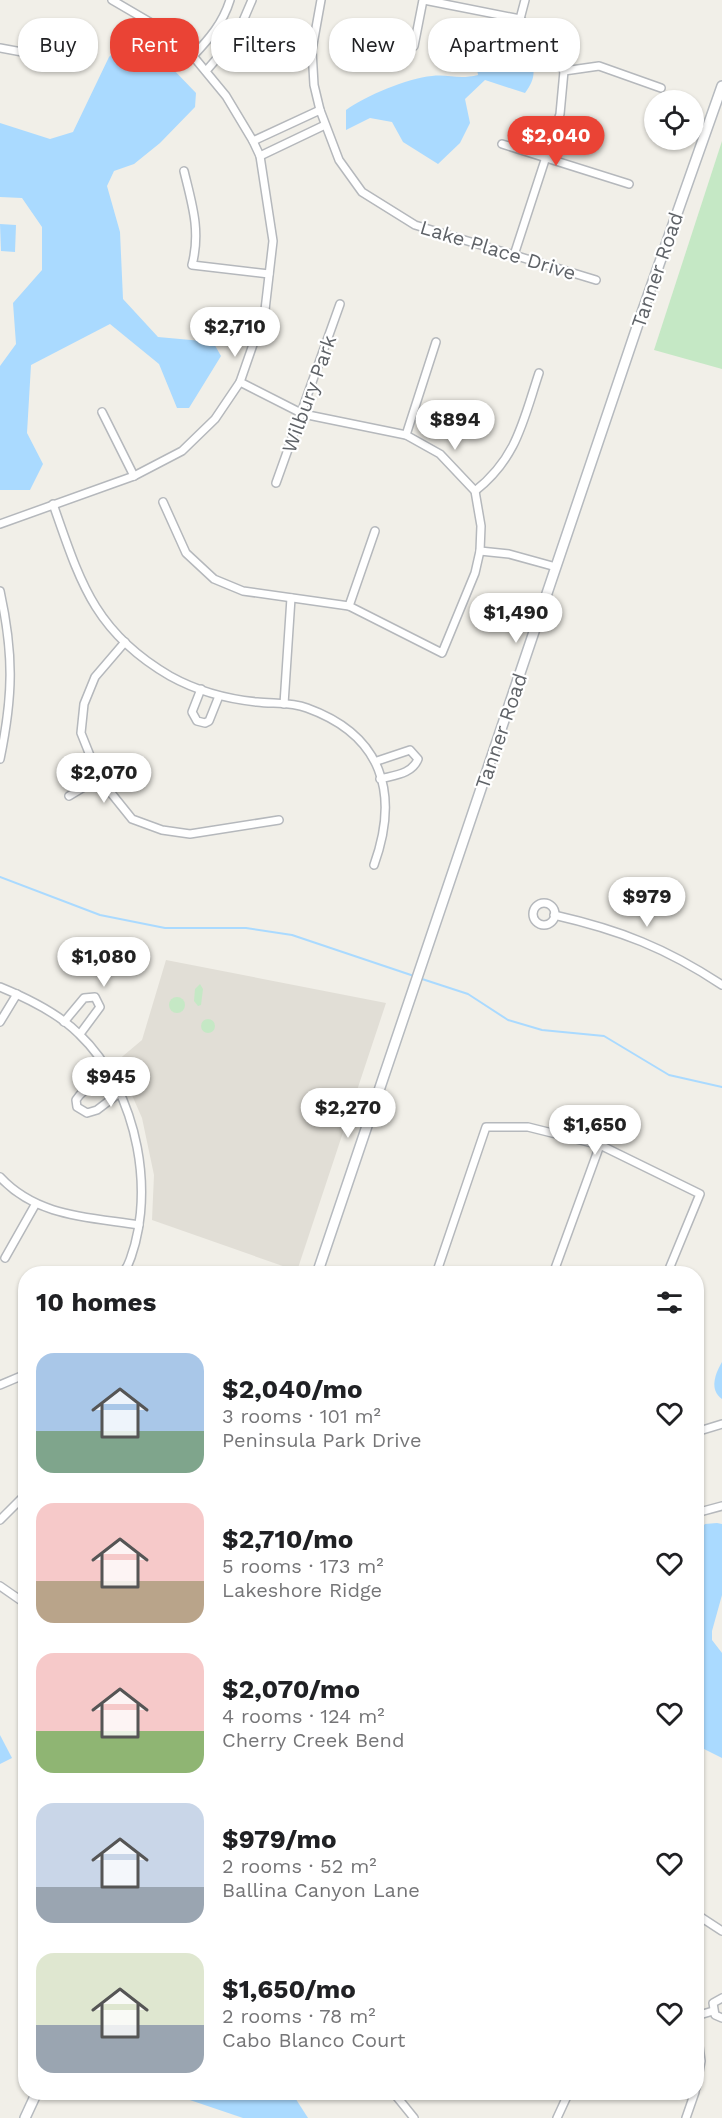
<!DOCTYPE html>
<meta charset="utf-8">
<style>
body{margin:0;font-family:"Work Sans",sans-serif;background:#f2f2f2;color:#202124;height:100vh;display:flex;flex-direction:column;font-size:22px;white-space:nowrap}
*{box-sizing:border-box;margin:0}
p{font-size:20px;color:#757577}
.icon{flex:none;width:33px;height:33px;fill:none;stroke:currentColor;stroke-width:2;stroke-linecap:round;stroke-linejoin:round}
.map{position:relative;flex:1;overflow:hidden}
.sheet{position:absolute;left:18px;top:1266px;width:686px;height:834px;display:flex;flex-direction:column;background:#fff;border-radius:24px;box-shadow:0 2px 4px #0004}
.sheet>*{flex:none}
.hud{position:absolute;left:18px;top:18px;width:687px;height:54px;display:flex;gap:12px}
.buttons{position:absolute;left:644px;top:90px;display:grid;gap:12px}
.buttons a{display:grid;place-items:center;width:60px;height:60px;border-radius:50%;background:#fff;box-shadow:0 2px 4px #0004;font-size:30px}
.price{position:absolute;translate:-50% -51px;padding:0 14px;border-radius:21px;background:#fff;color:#222;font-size:20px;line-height:39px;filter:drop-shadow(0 2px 3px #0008)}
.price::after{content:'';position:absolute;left:50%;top:36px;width:18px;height:14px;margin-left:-9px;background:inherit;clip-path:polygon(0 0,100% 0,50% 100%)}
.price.active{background:#ea4335;color:#fff}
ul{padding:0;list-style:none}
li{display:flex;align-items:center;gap:18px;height:150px;padding:0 18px}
li span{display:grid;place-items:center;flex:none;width:168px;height:120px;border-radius:18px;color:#555}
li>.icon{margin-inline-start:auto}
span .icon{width:72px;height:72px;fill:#fffc;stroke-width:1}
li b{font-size:26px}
h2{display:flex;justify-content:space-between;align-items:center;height:72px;padding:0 18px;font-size:26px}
.chip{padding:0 21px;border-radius:24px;background:#fff;box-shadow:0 2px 4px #0004;font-size:21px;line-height:54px}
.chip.active{background:#ea4335;color:#fff}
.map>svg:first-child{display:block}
.education{fill:#e1ded6}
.green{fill:#c5e8c5}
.water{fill:#aadaff}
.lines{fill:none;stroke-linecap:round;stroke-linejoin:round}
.stream{stroke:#aadaff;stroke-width:2}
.street-casing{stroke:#b5b8bc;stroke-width:10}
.secondary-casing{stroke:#b6babf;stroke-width:12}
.street{stroke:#fff;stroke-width:7}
.secondary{stroke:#fff;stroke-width:9}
.labels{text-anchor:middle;stroke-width:4.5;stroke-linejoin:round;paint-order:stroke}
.street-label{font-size:20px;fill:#5f6368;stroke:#fff}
</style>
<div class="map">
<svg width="722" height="2118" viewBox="0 0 722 2118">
<rect width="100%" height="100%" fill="#f1efe8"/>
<path class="education" d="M166 960 386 1003 297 1271 152 1220 154 1175 142 1118 117 1061 142 1040Z"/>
<g class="green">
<path d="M722 141V369L654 350Z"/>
<path d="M200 984 203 989 201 1005 198 1006 194 1001 195 989Z"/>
<circle cx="177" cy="1005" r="8"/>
<circle cx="208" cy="1026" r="7"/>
</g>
<g class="water">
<path d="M495 33C520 48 548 63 525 93L485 80 465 99 470 123 460 143 438 164 403 142 392 122 370 118 346 130V110C366 96 407 78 432 76 449 74 458 80 478 75 474 51 473 47 495 33Z"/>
<path d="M129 37 169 65 196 93 195 107 160 143 134 164 114 171 107 186 120 232 123 299 158 337 213 342 221 356 189 408H177L159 364 110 324 31 365 27 433 43 464 30 490H0V366L16 344 13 303 42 270V227L22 198 0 197V123L50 139 73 132 109 57Z"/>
<path d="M0 224 16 225 15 252 1 251Z"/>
<path d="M722 1362V1399C709 1390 715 1374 722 1362Z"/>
<path d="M717 1523 722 1524V1595L712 1631V1640L722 1653V1758L696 1745V1535L705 1524Z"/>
<path d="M0 1735 12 1758 0 1764Z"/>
<path d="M183 2092 292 2093 308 2118H243L181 2097Z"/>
</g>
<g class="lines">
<g class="stream">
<path d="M0 877 100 915 165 928H246L292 935 414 976"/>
<path d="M419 978 468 994 508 1020 542 1030 604 1036 669 1075 722 1087"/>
</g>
<g class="street-casing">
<g id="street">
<path d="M321 0 312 50 314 85 320 110 339 160 362 192 415 225 596 280"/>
<path d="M424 0 520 19 547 44 564 71"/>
<path d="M520 19 525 0"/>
<path d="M414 46 423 0"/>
<path d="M0 48 65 60"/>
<path d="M193 56C209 39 223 23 230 0"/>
<path d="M206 71 237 35 252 0"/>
<path d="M564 71 599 66 661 88"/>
<path d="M253 141 320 110"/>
<path d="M502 144 629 184"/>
<path d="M260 156 325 125"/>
<path d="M184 171C192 204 201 231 192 265L269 274"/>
<path d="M514 255 560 114 564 71"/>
<path d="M102 412 134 476"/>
<path d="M406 435 436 342"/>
<path d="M276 483 340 304"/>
<path d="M475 491C517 458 523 421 539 373"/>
<path d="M163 502 186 553 214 579 243 591 349 606 442 653 475 573 480 551 481 526 475 491 440 454 406 435 303 414 240 382"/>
<path d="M53 504C80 581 94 632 170 676 197 691 227 699 257 702 273 704 291 702 307 708 382 735 400 793 374 865"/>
<path d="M0 524 134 476 182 451 215 419 240 382 265 310 273 241 260 156 253 141 226 96 193 56 160 28 112 0"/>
<path d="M480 551 509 554 556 567"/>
<path d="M0 591C14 655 13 696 0 759"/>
<path d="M349 606 375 531"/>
<path d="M125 642 95 677 84 704 81 733 99 778 132 819 162 830 190 834 279 820"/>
<path d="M201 689 192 712 197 721 205 723 209 721 219 696"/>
<path d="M284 704 291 598"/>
<path d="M377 761 410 750 418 759C412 774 395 775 380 779"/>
<path d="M69 796 99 778"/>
<circle cx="544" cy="914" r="11"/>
<path d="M554 915C620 930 666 948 722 985"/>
<path d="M0 987C27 998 58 1013 79 1034 138 1090 160 1200 124 1274"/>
<path d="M0 1022 17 994"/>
<path d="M64 1022 84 998 95 997 100 1007 80 1034"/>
<path d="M113 1084C96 1084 86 1085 76 1100L77 1107 87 1113 97 1110 118 1094"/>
<path d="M0 1177C37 1217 88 1217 139 1225"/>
<path d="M5 1258 35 1205"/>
<path d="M126 1268 136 1274"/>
<path d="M436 1274 486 1127H528L600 1145 700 1194 667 1274"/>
<path d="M553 1274 600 1145"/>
<path d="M0 1385 26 1374"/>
<path d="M696 1432 722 1424"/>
<path d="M696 1513 722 1506"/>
<path d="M0 1520 26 1494"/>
<path d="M0 1586 26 1604"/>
<path d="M696 1817 699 1809"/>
<path d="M696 1914 722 1931"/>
<path d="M722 1998 713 2003 715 2015 722 2018"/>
<path d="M696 2016 713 2011"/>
<path d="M696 2024 701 2061 696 2088"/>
<path d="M393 2092 414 2118"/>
<path d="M557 2118 569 2092"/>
<path d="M686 2118 695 2092"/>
</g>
</g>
<g class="secondary-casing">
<g id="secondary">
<path d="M317 1274 638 324 722 86"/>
<path d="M25 2118 37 2092"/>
</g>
</g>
<use href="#street" class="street"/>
<use href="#secondary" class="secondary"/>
</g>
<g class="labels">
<g class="street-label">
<text transform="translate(498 250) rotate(17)" y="7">Lake Place Drive</text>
<text transform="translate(657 270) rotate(-71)" y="7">Tanner Road</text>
<text transform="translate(309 394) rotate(-70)" y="7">Wilbury Park</text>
<text transform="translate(501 731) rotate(-71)" y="7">Tanner Road</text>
</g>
</g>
</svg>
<div class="buttons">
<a><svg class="icon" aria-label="locate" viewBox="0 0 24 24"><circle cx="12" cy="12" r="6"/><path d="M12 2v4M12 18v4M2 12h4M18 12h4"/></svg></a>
</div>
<b class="price active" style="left:556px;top:167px">$2,040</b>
<b class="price" style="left:235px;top:358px">$2,710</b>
<b class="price" style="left:455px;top:451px">$894</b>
<b class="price" style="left:516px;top:644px">$1,490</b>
<b class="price" style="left:104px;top:804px">$2,070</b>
<b class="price" style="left:647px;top:928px">$979</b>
<b class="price" style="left:104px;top:988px">$1,080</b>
<b class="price" style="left:111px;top:1108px">$945</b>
<b class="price" style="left:348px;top:1139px">$2,270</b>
<b class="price" style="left:595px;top:1156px">$1,650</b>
<div class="hud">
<a class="chip">Buy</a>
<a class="chip active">Rent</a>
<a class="chip">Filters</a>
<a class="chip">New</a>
<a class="chip">Apartment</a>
</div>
<section class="sheet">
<h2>10 homes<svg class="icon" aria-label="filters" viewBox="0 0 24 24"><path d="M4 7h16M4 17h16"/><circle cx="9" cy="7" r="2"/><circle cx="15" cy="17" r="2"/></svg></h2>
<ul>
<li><span style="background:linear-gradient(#a9c7e8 65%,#7fa58c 0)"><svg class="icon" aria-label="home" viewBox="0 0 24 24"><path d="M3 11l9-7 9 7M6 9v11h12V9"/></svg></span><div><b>$2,040/mo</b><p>3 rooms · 101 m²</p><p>Peninsula Park Drive</p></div><svg class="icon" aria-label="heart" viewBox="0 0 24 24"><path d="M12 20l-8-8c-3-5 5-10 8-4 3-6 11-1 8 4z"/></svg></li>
<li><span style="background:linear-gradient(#f6c9c9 65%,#b9a48a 0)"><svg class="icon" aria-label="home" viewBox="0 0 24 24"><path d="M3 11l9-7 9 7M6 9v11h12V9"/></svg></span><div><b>$2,710/mo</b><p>5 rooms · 173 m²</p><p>Lakeshore Ridge</p></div><svg class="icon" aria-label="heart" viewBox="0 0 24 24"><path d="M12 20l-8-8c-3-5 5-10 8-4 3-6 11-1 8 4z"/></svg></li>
<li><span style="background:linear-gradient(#f6c9c9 65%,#8fb573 0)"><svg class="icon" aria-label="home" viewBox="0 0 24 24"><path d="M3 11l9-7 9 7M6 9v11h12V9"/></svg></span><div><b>$2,070/mo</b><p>4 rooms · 124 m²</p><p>Cherry Creek Bend</p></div><svg class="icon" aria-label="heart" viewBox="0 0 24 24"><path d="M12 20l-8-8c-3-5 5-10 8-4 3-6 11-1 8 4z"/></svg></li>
<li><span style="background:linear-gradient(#c9d6e8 70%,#9aa5b1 0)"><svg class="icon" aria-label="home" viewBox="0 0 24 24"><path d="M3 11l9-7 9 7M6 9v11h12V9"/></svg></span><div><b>$979/mo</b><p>2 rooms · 52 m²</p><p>Ballina Canyon Lane</p></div><svg class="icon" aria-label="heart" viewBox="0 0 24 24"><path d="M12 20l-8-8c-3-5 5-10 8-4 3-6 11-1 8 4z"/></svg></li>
<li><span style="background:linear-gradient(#dfe7d0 60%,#9aa5b1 0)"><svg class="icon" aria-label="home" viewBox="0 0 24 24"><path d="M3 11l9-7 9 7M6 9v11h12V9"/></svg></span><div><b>$1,650/mo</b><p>2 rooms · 78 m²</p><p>Cabo Blanco Court</p></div><svg class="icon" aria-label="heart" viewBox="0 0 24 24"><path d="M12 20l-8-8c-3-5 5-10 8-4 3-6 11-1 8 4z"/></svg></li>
</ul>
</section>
</div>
